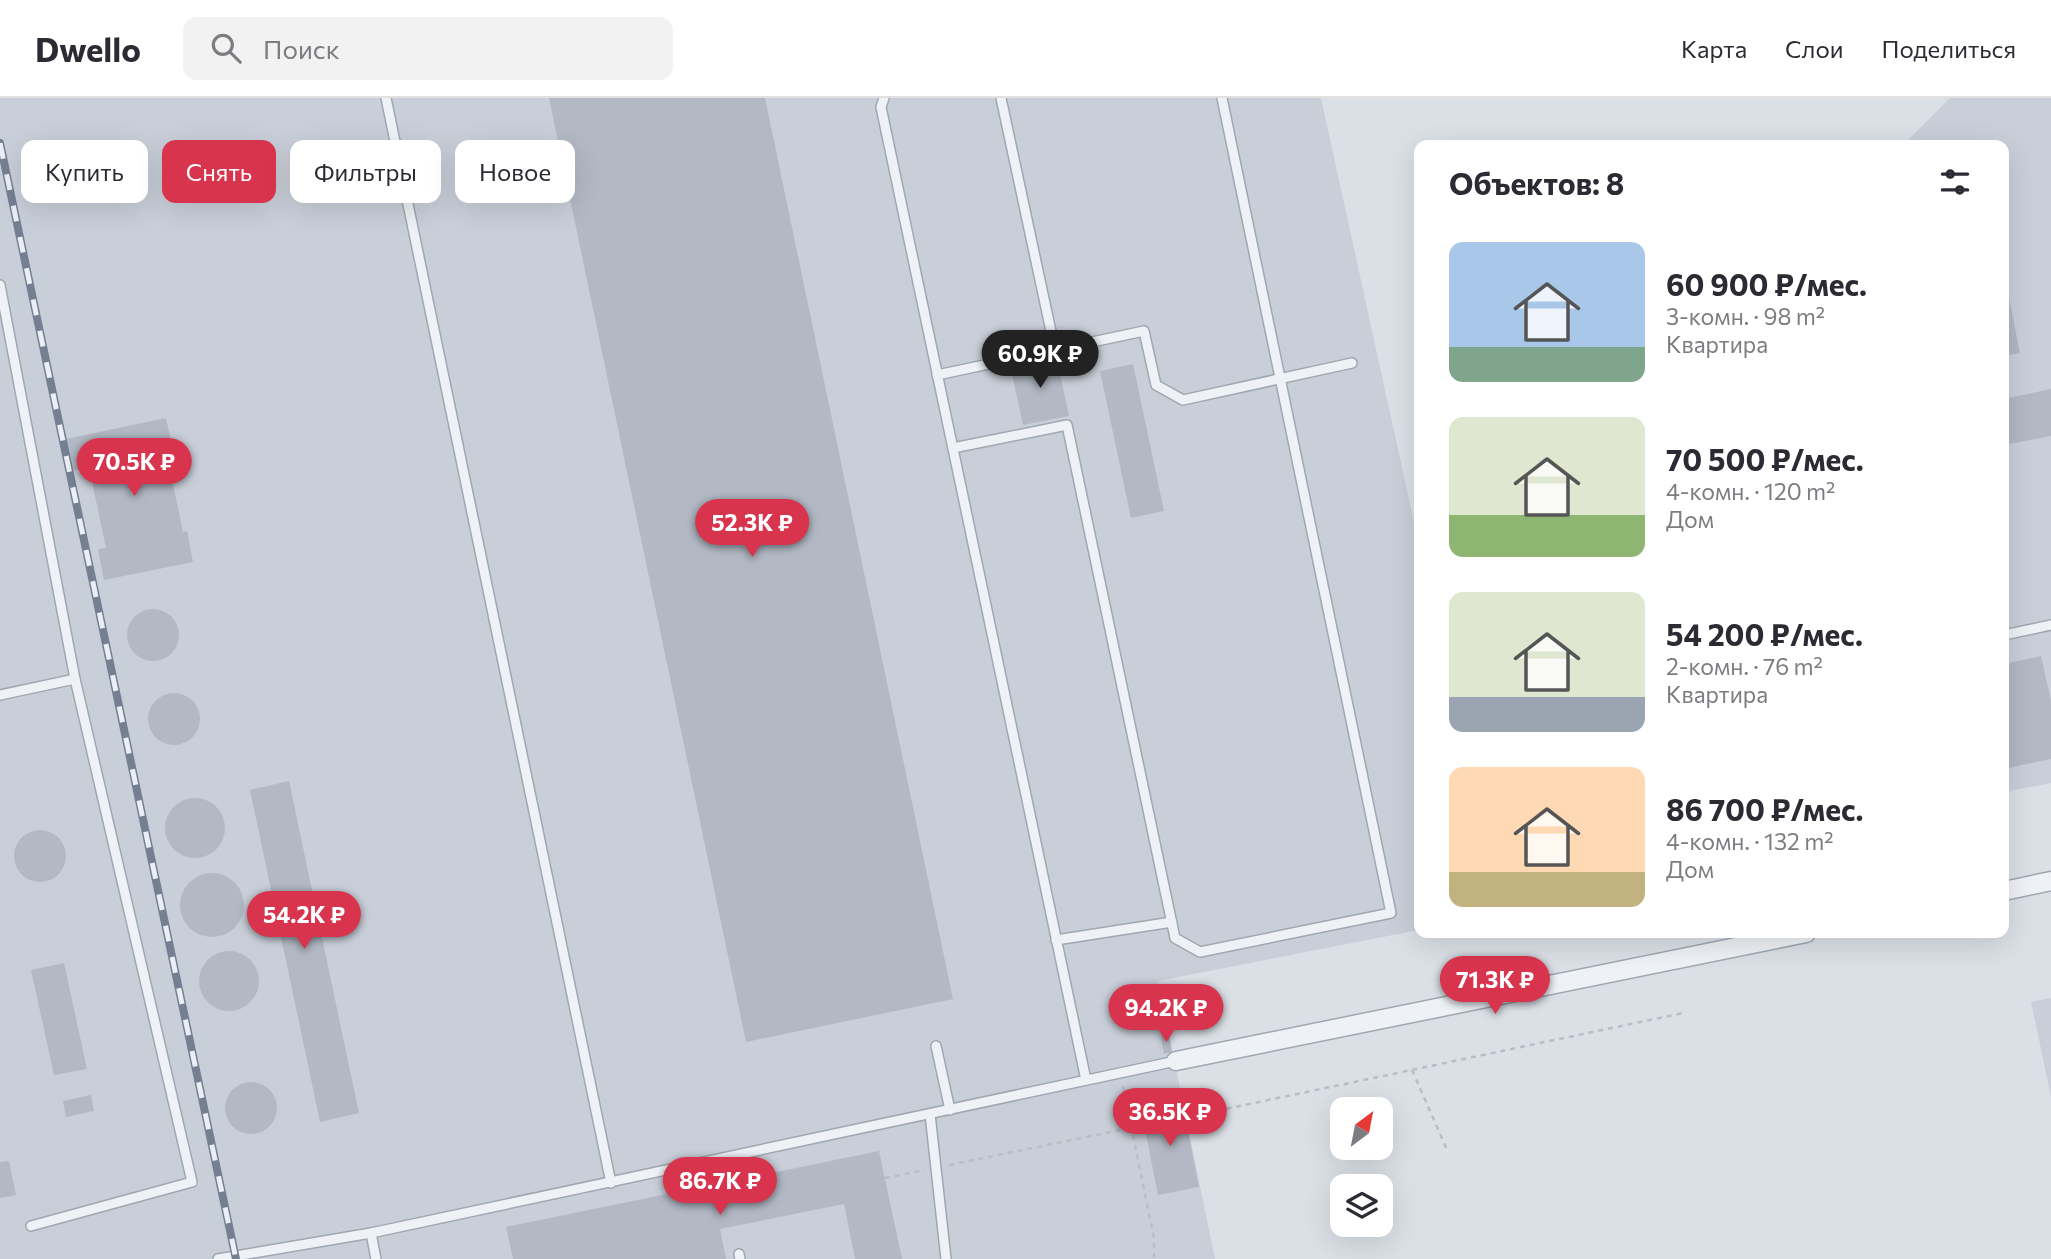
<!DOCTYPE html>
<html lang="ru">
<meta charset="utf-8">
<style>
body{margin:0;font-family:Commissioner,sans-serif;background:#f2f2f3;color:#2b2b33;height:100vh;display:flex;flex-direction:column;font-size:26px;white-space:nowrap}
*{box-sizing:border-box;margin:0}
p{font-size:23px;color:#7c7c81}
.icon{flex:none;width:38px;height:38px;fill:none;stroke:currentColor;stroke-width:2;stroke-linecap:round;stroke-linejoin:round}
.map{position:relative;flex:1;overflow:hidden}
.drawer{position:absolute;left:1414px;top:42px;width:595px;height:798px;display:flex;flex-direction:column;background:#fff;border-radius:14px;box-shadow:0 7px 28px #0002}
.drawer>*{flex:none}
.hud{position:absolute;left:21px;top:42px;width:665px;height:63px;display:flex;gap:14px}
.needle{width:46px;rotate:32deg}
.controls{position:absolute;left:1330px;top:999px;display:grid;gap:14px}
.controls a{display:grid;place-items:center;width:63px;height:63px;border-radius:14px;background:#fff;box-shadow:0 7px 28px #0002;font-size:35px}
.price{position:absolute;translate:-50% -60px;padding:0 16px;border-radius:24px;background:#d9344d;color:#fff;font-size:23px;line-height:46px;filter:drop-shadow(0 2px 4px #0008)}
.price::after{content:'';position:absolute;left:50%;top:42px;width:21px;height:16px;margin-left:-10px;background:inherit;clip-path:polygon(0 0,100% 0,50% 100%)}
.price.current{background:#222;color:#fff}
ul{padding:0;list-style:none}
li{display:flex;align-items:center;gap:21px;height:175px;padding:0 35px}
li span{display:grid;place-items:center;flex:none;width:196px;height:140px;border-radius:14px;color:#555}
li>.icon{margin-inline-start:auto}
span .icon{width:84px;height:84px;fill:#fffc;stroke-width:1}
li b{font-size:30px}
h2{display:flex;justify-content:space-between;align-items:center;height:84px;padding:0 35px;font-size:30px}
.chip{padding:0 24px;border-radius:14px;background:#fff;box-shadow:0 7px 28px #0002;font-size:24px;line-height:63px}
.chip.current{background:#d9344d;color:#fff}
header{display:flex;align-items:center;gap:42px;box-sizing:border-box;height:98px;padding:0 35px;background:#fff;border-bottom:2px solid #e1e1e2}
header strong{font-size:33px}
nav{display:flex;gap:38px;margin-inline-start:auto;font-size:24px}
.search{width:490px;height:63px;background:#f2f2f3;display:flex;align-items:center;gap:18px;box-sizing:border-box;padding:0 24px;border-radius:14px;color:#7c7c81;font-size:26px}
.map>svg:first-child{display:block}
.built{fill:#c9cfd9}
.building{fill:#b2b9c4}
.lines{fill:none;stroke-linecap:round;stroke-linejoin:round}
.service-casing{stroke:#a0a7b1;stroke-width:12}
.minor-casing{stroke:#a0a7b1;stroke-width:21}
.path{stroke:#b9bec5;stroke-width:2.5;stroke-dasharray:5 5;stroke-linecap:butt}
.service{stroke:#eef1f5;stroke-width:9}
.minor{stroke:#eef1f5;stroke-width:18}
.rail-casing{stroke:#747f92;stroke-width:8}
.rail{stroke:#ebeff5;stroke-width:5;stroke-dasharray:16;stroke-linecap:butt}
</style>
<header>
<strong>Dwello</strong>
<div class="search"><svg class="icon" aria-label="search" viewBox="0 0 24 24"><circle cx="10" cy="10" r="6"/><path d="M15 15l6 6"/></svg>Поиск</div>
<nav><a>Карта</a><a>Слои</a><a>Поделиться</a></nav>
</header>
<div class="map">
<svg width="2051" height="1161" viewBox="0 0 2051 1161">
<rect width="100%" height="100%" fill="#dbe0e7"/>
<g class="built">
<path d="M0 0H1321L1419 447V832L1158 883 1215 1161H0Z"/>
<path d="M1950 0H2051V685L2004 694V47H1903Z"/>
<path d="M2051 900V999L2031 904Z"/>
</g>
<g class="building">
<path d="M549 0H765L953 901 746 944Z"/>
<path d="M2008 195 2020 255 2004 258V196Z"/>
<path d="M1056 257 1069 318 1023 327 1010 267Z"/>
<path d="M1133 266 1164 413 1131 420 1100 273Z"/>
<path d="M2051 291V338L2004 347V301Z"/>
<path d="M166 320 173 352 166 353 183 434 187 433 193 464 104 482 98 451 106 450 89 369 72 373 66 341Z"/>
<circle cx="153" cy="537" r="26"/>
<path d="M2041 558 2051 603V661L2004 671V566Z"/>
<circle cx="174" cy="621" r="26"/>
<path d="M289 683 359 1015 320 1024 250 692Z"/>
<circle cx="195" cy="730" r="30"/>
<circle cx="40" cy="758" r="26"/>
<circle cx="212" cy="807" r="32"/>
<circle cx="229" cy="883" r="30"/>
<path d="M64 865 87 971 54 977 31 872Z"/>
<path d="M1169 937 1172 954 1164 956 1161 939Z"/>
<circle cx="251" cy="1010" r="26"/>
<path d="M91 997 94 1013 66 1019 63 1003Z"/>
<path d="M1182 1003 1199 1089 1158 1097 1141 1011Z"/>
<path d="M879 1053 902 1161H855L844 1106 720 1131 726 1161H513L506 1129 711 1087 714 1101 735 1097 732 1083Z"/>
<path d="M9 1063 16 1097 0 1100V1064Z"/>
</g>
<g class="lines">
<g class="service-casing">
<g id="service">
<path d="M386 0 611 1085"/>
<path d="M884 0 881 9 1086 982"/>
<path d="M1001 0 1055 252"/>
<path d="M0 187 75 581 0 597"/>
<path d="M937 277 1144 233 1156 287 1183 302 1352 265"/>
<path d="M953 350 1067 327 1175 840 1200 854 1391 815 1222 0"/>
<path d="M2004 537 2051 527"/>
<path d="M1056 842 1172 824"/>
<path d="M936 948 950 1012"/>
<path d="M930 1016 946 1161"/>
<path d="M31 1128 192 1084 75 581"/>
<path d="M371 1135 376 1161"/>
<path d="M739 1156 740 1161"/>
<path d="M218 1161 371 1135 1176 963"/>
</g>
</g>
<g class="minor-casing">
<g id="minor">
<path d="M2004 793 2051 783"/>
<path d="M1176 963 1806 835"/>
</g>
</g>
<g class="path">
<path d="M1412 972 1448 1054"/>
<path d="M1123 988 1154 1140V1161"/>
<path d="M1197 1017 1683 915"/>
<path d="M949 1067 1145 1027"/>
<path d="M885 1080 925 1072"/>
</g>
<use href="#service" class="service"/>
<use href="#minor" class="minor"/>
<g class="rail-casing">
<path id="rail" d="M0 45 236 1161"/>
</g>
<use href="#rail" class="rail"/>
</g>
</svg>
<div class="controls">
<a><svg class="needle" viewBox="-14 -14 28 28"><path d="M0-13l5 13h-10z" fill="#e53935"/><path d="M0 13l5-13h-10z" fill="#7c7c81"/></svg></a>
<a><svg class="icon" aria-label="layers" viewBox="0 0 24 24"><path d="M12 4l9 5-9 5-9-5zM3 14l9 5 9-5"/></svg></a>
</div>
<b class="price current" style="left:1040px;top:292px">60.9K ₽</b>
<b class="price" style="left:134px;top:400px">70.5K ₽</b>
<b class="price" style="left:752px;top:461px">52.3K ₽</b>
<b class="price" style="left:304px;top:853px">54.2K ₽</b>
<b class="price" style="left:1495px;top:918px">71.3K ₽</b>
<b class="price" style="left:1166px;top:946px">94.2K ₽</b>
<b class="price" style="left:1170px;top:1050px">36.5K ₽</b>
<b class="price" style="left:720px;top:1119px">86.7K ₽</b>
<div class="hud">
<a class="chip">Купить</a>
<a class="chip current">Снять</a>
<a class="chip">Фильтры</a>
<a class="chip">Новое</a>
</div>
<section class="drawer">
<h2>Объектов: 8<svg class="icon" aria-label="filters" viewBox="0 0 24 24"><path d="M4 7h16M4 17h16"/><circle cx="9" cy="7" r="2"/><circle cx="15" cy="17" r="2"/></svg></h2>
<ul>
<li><span style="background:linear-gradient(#a9c7e8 75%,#7fa58c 0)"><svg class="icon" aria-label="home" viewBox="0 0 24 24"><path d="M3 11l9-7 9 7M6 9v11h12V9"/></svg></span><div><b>60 900 ₽/мес.</b><p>3-комн. · 98 m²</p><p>Квартира</p></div></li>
<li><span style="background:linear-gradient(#dfe7d0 70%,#8fb573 0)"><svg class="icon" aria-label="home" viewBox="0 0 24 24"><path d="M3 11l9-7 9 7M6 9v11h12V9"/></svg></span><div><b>70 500 ₽/мес.</b><p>4-комн. · 120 m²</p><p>Дом</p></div></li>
<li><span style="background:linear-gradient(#dfe7d0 75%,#9aa5b1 0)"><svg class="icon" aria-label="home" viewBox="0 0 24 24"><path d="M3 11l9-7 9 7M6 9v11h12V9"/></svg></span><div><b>54 200 ₽/мес.</b><p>2-комн. · 76 m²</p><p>Квартира</p></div></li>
<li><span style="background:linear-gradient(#ffd9b3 75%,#c2b280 0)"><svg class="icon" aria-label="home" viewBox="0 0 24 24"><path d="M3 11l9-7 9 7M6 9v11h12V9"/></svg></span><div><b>86 700 ₽/мес.</b><p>4-комн. · 132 m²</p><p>Дом</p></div></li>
</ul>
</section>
</div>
